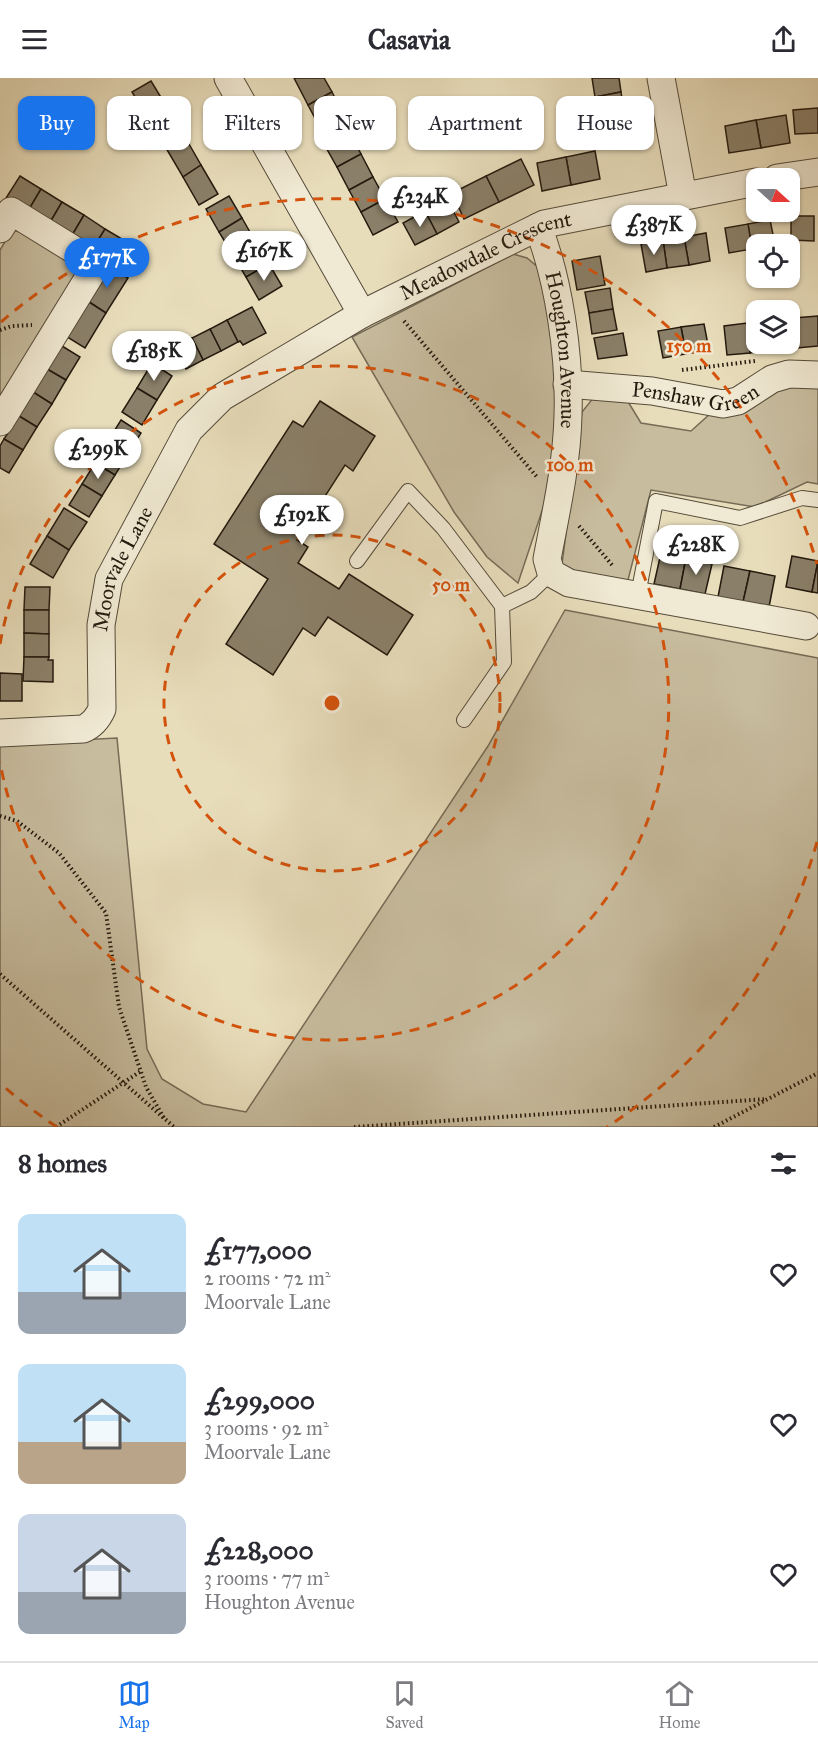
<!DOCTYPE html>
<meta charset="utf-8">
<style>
body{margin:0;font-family:"IM FELL Great Primer",serif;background:#f7f7f7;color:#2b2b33;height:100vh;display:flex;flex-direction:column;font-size:22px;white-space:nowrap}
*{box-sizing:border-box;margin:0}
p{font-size:20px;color:#7c7c81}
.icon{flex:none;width:33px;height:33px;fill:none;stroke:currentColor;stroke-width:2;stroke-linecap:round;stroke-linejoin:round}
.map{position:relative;height:1049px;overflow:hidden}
.drawer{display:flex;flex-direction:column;background:#fff;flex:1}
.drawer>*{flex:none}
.top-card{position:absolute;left:18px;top:18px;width:783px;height:54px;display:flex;gap:12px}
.needle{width:39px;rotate:111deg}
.fabs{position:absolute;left:746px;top:90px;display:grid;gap:12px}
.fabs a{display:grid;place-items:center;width:54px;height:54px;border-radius:12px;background:#fff;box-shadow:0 2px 4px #0004;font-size:30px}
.price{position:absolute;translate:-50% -51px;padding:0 14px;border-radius:21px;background:#fff;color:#222;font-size:20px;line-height:39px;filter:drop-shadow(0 2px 3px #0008)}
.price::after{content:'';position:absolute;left:50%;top:36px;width:18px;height:14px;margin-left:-9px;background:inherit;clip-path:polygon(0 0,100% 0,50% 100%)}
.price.on{background:#1a73e8;color:#fff}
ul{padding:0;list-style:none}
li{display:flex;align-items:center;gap:18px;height:150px;padding:0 18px}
li span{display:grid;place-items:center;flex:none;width:168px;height:120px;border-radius:12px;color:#555}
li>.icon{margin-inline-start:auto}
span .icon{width:72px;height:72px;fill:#fffc;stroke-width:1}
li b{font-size:26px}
h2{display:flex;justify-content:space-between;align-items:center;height:72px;padding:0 18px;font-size:26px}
.tag{padding:0 21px;border-radius:12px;background:#fff;box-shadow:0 2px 4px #0004;font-size:21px;line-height:54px}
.tag.on{background:#1a73e8;color:#fff}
header{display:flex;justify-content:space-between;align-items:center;height:78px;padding:0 18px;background:#fff;font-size:27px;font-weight:700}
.dock{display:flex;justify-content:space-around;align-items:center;height:84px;border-top:2px solid #e1e1e2;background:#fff;font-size:16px;color:#7c7c81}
.dock a{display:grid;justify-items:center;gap:3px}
.dock .on{color:#1a73e8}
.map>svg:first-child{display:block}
.green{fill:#c7bc9e;stroke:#766b56;stroke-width:1.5}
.building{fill:#8a7f68;stroke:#241a0e;stroke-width:1.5}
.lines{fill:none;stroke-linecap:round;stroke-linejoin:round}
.lane-casing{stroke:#554b39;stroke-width:16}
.street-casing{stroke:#554b39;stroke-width:29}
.path{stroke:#241a0e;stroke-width:4;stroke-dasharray:1.5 3;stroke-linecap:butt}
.lane{stroke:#f0e9d3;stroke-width:14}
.street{stroke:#f0e9d3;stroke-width:27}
.ring{fill:none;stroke:#d4530c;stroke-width:3;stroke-dasharray:10 8}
.labels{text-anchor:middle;stroke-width:5;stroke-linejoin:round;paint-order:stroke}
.street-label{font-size:21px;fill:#241a0e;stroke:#f0e9d3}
.centre{fill:#d4530c;stroke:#f0e9d3;stroke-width:3}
.ring-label{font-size:18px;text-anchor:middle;font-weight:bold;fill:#d4530c;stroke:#f0e9d3;stroke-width:5;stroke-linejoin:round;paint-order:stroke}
</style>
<header><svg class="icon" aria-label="menu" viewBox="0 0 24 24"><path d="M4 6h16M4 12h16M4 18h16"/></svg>Casavia<svg class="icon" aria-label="share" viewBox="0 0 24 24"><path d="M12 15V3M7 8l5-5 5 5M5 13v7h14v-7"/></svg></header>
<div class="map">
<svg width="818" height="1049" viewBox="0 0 818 1049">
<rect width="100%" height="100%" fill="#e8ddbb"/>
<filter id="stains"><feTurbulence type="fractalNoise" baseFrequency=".00333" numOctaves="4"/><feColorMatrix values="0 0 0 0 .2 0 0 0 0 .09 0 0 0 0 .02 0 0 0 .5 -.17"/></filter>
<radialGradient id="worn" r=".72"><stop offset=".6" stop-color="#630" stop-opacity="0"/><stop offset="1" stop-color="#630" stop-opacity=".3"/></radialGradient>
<g class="green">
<path d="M12 152 54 162 83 195 0 331V172Z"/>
<path d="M513 176 527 180 540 191 553 254 559 330 552 403 518 505 487 479 454 434 352 259Z"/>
<path d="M818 306V406L807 404 755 429 651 412 628 502 572 496 562 486 582 334 594 319 627 322 641 345 691 353 710 336 772 309Z"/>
<path d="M565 532 818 580V1049H0V666L117 660 147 971 162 1001 203 1026 246 1034 488 668Z"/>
</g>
<g class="building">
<path d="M294 0H324L332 14 308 27Z"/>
<path d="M592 0H619L621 14 595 19Z"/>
<path d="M151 3 168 31 149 42 132 14Z"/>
<path d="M332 14 347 43 323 55 308 27Z"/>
<path d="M621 14 625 40 600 45 595 19Z"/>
<path d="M818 30V55L795 56 793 32Z"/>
<path d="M168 31 185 59 166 70 149 42Z"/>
<path d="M786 37 790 65 761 70 756 42Z"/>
<path d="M625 40 630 67 604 71 600 45Z"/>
<path d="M756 42 761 70 729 75 725 48Z"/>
<path d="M349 53 361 76 337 89 324 66Z"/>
<path d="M185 59 201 87 183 99 166 70Z"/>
<path d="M595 73 600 101 571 107 566 79Z"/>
<path d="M361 76 373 99 349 112 337 89Z"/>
<path d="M566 79 571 107 542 113 537 85Z"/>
<path d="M521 81 534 107 499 124 486 98Z"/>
<path d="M201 87 218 116 199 127 183 99Z"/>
<path d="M20 98 41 111 28 133 6 120Z"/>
<path d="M486 98 499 124 464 141 452 115Z"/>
<path d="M373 99 385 121 361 134 349 112Z"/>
<path d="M41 111 62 124 49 146 28 133Z"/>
<path d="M229 118 242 140 219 154 206 131Z"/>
<path d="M385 121 398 144 373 157 361 134Z"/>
<path d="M447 121 459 144 437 156 425 133Z"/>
<path d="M62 124 84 137 71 159 49 146Z"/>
<path d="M425 133 437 156 415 167 403 145Z"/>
<path d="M84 137 105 151 92 172 71 159Z"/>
<path d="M791 138H814V163L791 162Z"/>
<path d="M242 140 255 163 233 177 219 154Z"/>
<path d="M770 142 775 166H756V170L752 171 748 146Z"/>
<path d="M748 146 752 171 729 175 725 150Z"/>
<path d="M105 151 127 164 113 186 92 172Z"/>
<path d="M706 155 710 183 689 187 684 159Z"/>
<path d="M684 159 689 187 667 190 663 162Z"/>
<path d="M663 162 667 190 646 194 641 166Z"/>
<path d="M255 163 269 186 246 199 233 177Z"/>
<path d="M600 178 605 207 577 212 572 183Z"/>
<path d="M269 186 282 208 259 222 246 199Z"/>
<path d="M107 187 128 200 106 235 86 222Z"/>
<path d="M610 210 613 231 589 235 585 214Z"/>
<path d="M86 222 106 235 85 270 64 257Z"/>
<path d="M252 229 266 255 243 267 240 263 238 264 227 242Z"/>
<path d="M613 231 617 252 592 256 589 235Z"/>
<path d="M818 238V268L797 270 794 240Z"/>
<path d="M794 240 797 270 774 272 773 266H789V241Z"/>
<path d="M227 242 238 264 221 273 210 251Z"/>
<path d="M756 244V266H773L774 272 750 275 747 245Z"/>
<path d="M747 245 750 275 727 277 724 248Z"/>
<path d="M704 246 709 272 686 276 681 249Z"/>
<path d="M681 249 686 276 663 280 658 253Z"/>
<path d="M210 251 221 273 203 282 192 260Z"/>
<path d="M623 255 627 277 598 281 594 260Z"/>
<path d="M192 260 203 282 186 291 175 269Z"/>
<path d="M62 268 80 279 66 302 47 291Z"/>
<path d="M152 285 172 298 157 322 137 310Z"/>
<path d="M47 291 66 302 52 326 33 314Z"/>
<path d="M137 310 157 322 142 347 122 334Z"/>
<path d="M33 314 52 326 37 349 19 338Z"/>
<path d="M320 323 375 358 353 393 345 387 297 462 308 469 298 485 339 511 349 496 413 537 387 577 328 539 315 558 303 550 273 597 226 566 268 501 214 466 293 343 303 349Z"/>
<path d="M19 338 37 349 23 372 4 361Z"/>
<path d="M121 342 141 355 128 376 108 363Z"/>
<path d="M4 361 23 372 9 395 0 390V368Z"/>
<path d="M108 363 128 376 115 397 95 385Z"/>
<path d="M95 385 115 397 102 418 82 406Z"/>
<path d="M82 406 102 418 89 439 69 427Z"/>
<path d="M64 430 87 444 69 472 47 458Z"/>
<path d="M47 458 69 472 53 500 30 486Z"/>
<path d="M661 475 686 480 680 511 654 506Z"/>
<path d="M792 478 818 483 812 514 786 509Z"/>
<path d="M686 480 712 486 705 516 680 511Z"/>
<path d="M818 483V515L812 514Z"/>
<path d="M724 488 750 493 743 524 718 519Z"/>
<path d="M750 493 775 498 769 529 743 524Z"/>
<path d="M25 509H50L49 532H24Z"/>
<path d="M24 532H49V556L24 555Z"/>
<path d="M24 555 49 556V579H24Z"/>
<path d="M24 579H49L48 582H53V604L23 603Z"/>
<path d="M0 595 22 596V623H0Z"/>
</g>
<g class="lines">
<g class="lane-casing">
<g id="lane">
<path d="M357 483 408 413 443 450 502 528"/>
<path d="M638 517 656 423 740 440 802 420 818 422"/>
<path d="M464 642 504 584 502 528 531 514 551 495"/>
</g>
</g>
<g class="street-casing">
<g id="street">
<path d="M228 0 362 236"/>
<path d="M661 0 683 118"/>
<path d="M777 100 818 94"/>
<path id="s1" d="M538 149C559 202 570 279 568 337 567 385 556 434 547 481L551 495 569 505 806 548"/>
<path d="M0 151 11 133 97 186 0 344"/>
<path id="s2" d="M567 306 652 313 723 326 738 323 772 301 789 296 818 297"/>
<path id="s3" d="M0 655 83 651C93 647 98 640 102 631L101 547 109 501 189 352 222 319 362 236 544 146 756 104"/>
</g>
</g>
<g class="path">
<path d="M404 243 537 399"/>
<path d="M0 252 12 248 32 247"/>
<path d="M682 292 755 283"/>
<path d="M579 448 613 488"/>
<path d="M0 738 17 743 59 775 106 835 119 929 146 1009 164 1040"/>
<path d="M0 896 174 1049"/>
<path d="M56 1049 141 993"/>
<path d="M354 1049 767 1021"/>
<path d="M714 1049 818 995"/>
</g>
<use href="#lane" class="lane"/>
<use href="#street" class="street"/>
</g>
<g class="ring">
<circle cx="332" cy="625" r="168"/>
<path d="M0 566A337 337 0 1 1 0 684"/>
<path d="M817 764A505 505 0 0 1 607 1049M57 1049A505 505 0 0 1 1 1006M1 244A505 505 0 0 1 817 486"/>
</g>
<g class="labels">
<g class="street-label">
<text dy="7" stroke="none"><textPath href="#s3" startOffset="758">Meadowdale Crescent</textPath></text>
<text dy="7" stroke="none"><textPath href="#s1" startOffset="126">Houghton Avenue</textPath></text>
<text dy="7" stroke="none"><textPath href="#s2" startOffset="130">Penshaw Green</textPath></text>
<text dy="7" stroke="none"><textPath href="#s3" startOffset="256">Moorvale Lane</textPath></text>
</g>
</g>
<circle cx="332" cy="625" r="9" class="centre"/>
<g class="ring-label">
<text x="689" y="274">150 m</text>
<text x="570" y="393">100 m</text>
<text x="451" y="513">50 m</text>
</g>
<rect width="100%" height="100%" filter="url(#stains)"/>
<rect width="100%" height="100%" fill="url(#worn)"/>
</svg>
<div class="fabs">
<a><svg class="needle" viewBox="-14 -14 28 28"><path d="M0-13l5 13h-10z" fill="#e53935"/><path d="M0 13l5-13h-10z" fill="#7c7c81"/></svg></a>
<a><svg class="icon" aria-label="locate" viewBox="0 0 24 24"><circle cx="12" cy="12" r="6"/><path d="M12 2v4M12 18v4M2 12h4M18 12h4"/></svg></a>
<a><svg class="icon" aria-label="layers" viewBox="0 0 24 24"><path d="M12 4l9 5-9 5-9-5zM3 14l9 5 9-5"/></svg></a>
</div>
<b class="price" style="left:420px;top:150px">£234K</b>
<b class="price" style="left:654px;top:178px">£387K</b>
<b class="price" style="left:264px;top:204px">£167K</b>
<b class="price on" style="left:107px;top:211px">£177K</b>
<b class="price" style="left:154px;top:304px">£185K</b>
<b class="price" style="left:98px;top:402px">£299K</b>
<b class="price" style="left:302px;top:468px">£192K</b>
<b class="price" style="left:696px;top:498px">£228K</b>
<div class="top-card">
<a class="tag on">Buy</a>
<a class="tag">Rent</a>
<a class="tag">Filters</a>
<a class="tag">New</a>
<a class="tag">Apartment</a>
<a class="tag">House</a>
</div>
</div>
<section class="drawer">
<h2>8 homes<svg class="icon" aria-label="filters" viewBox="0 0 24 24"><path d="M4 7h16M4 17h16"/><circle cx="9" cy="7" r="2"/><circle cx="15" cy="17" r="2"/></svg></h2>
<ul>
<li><span style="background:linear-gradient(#bfe0f5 65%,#9aa5b1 0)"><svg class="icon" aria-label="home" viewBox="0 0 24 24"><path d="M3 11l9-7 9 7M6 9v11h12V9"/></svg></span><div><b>£177,000</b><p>2 rooms · 72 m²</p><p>Moorvale Lane</p></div><svg class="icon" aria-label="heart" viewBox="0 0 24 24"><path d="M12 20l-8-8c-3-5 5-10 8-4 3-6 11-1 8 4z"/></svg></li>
<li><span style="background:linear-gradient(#bfe0f5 65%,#b9a48a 0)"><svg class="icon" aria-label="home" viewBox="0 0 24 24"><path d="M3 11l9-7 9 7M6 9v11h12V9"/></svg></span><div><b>£299,000</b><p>3 rooms · 92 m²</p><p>Moorvale Lane</p></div><svg class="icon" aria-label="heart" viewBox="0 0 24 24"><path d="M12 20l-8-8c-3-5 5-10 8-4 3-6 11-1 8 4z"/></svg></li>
<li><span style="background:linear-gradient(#c9d6e8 65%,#9aa5b1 0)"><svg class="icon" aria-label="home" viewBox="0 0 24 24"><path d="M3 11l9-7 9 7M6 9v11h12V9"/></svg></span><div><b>£228,000</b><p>3 rooms · 77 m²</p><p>Houghton Avenue</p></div><svg class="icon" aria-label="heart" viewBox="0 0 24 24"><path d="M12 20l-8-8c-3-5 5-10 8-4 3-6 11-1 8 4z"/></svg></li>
</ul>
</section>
<nav class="dock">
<a class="on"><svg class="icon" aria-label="map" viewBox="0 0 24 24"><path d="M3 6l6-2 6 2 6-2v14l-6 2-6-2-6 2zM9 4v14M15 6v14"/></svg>Map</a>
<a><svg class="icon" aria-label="saved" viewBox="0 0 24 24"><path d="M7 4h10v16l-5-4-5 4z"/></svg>Saved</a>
<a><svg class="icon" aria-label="home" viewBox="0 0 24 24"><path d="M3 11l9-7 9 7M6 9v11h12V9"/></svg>Home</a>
</nav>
